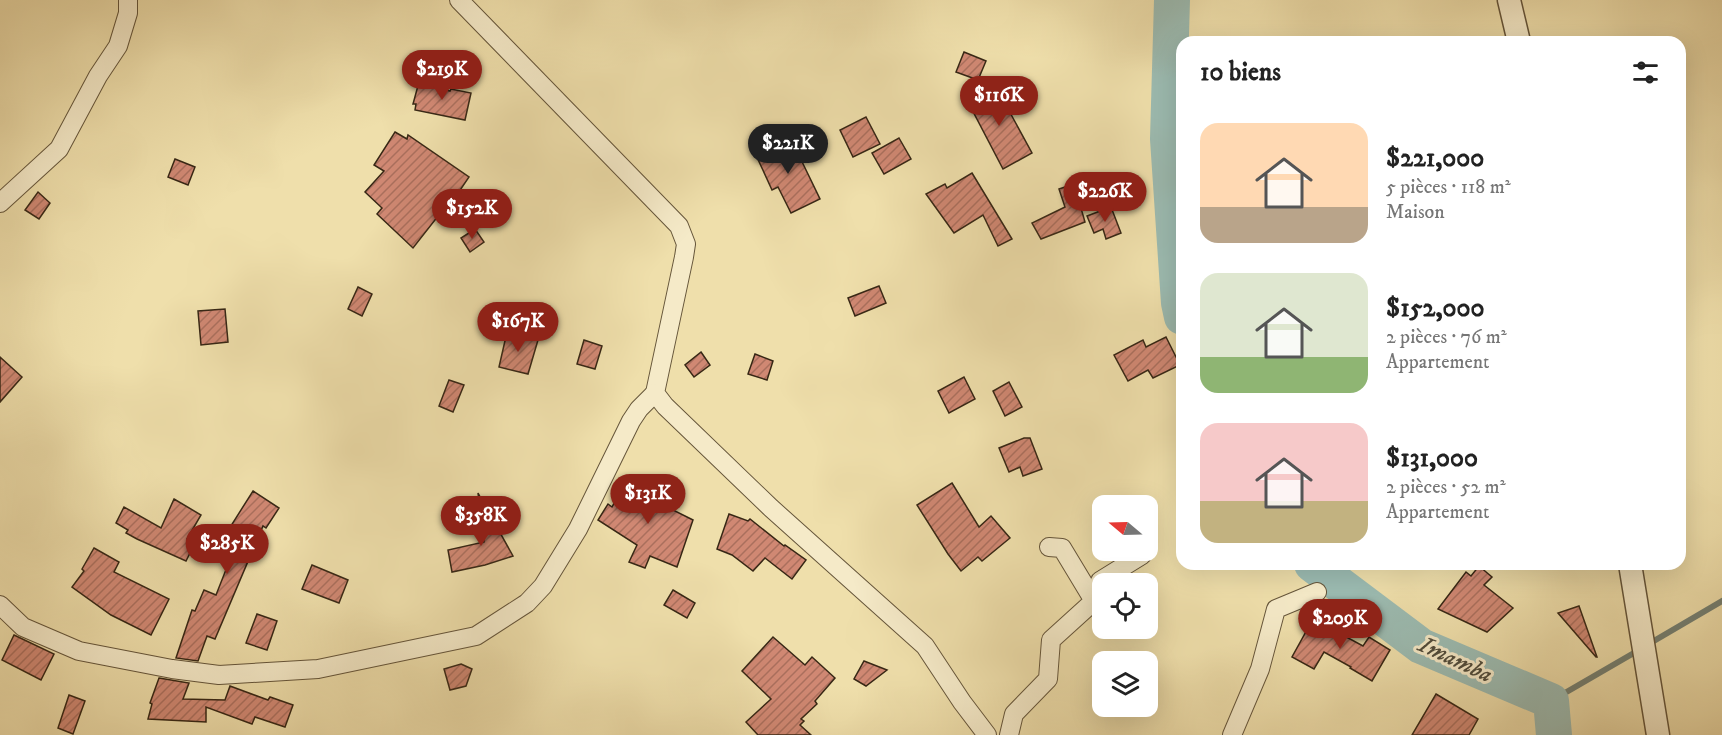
<!DOCTYPE html>
<html lang="fr">
<meta charset="utf-8">
<style>
body{margin:0;font-family:"IM FELL DW Pica",serif;background:#f6f6f6;color:#222;height:100vh;display:flex;flex-direction:column;font-size:22px;white-space:nowrap}
*{box-sizing:border-box;margin:0}
p{font-size:20px;color:#767676}
.icon{flex:none;width:33px;height:33px;fill:none;stroke:currentColor;stroke-width:2;stroke-linecap:round;stroke-linejoin:round}
.map{position:relative;flex:1;overflow:hidden}
.side{position:absolute;left:1176px;top:36px;width:510px;height:534px;display:flex;flex-direction:column;background:#fff;border-radius:18px;box-shadow:0 6px 24px #0002}
.side>*{flex:none}
.needle{width:39px;rotate:289deg}
.fabs{position:absolute;left:1092px;top:495px;display:grid;gap:12px}
.fabs a{display:grid;place-items:center;width:66px;height:66px;border-radius:12px;background:#fff;box-shadow:0 6px 24px #0002;font-size:30px}
.price{position:absolute;translate:-50% -51px;padding:0 14px;border-radius:21px;background:#8f2418;color:#fff;font-size:20px;line-height:39px;filter:drop-shadow(0 2px 3px #0008)}
.price::after{content:'';position:absolute;left:50%;top:36px;width:18px;height:14px;margin-left:-9px;background:inherit;clip-path:polygon(0 0,100% 0,50% 100%)}
.price.on{background:#222;color:#fff}
ul{padding:0;list-style:none}
li{display:flex;align-items:center;gap:18px;height:150px;padding:0 24px}
li span{display:grid;place-items:center;flex:none;width:168px;height:120px;border-radius:18px;color:#555}
li>.icon{margin-inline-start:auto}
span .icon{width:72px;height:72px;fill:#fffc;stroke-width:1}
li b{font-size:26px}
h2{display:flex;justify-content:space-between;align-items:center;height:72px;padding:0 24px;font-size:26px}
.map>svg:first-child{display:block}
.lines{fill:none;stroke-linecap:round;stroke-linejoin:round}
.stream{stroke:#748073;stroke-width:6}
.river{stroke:#9cbbb1;stroke-width:36}
.building{fill:url(#building-hatch);stroke:#372715;stroke-width:1.5}
.minor-casing{stroke:#65553a;stroke-width:20}
.tertiary-casing{stroke:#65553a;stroke-width:25}
.minor{stroke:#f5eac8;stroke-width:18}
.tertiary{stroke:#f5eac8;stroke-width:22}
.labels{text-anchor:middle;stroke-width:6;stroke-linejoin:round;paint-order:stroke}
.water-label{font-size:24px;font-style:italic;fill:#504c3c;stroke:#f5eac8}
</style>
<div class="map">
<svg width="1722" height="735" viewBox="0 0 1722 735">
<defs>
<pattern id="building-hatch" width="6" height="6" patternUnits="userSpaceOnUse" patternTransform="scale(1.5)"><rect width="6" height="6" fill="#d08873"/><path d="M-1 1l2-2M0 6l6-6M5 7l2-2" fill="none" stroke="#aa6f5d"/></pattern>
</defs>
<rect width="100%" height="100%" fill="#efdfab"/>
<filter id="stains"><feTurbulence type="fractalNoise" baseFrequency=".00333" numOctaves="4"/><feColorMatrix values="0 0 0 0 .2 0 0 0 0 .09 0 0 0 0 .02 0 0 0 .5 -.17"/></filter>
<radialGradient id="worn" r=".72"><stop offset=".6" stop-color="#630" stop-opacity="0"/><stop offset="1" stop-color="#630" stop-opacity=".3"/></radialGradient>
<g class="lines">
<g class="stream">
<path d="M1647 645 1722 601"/>
<path d="M1551 701 1639 650"/>
</g>
<g class="river">
<path d="M1172 0 1168 139 1179 303 1182 317"/>
<path d="M1312 564 1421 646 1551 701 1554 735"/>
</g>
</g>
<g class="building">
<path d="M964 52 986 61 978 80 956 72Z"/>
<path d="M419 82 450 91 451 89 471 93 465 120 415 110 416 104H413Z"/>
<path d="M995 85 1032 153 1003 169 967 100Z"/>
<path d="M866 117 880 144 853 157 840 130Z"/>
<path d="M395 132 407 139 408 135 469 177 444 214 442 211 413 248 377 214 382 208 365 192 384 171 374 165Z"/>
<path d="M899 138 911 159 884 174 872 153Z"/>
<path d="M791 139 820 199 791 213 778 187 772 190 756 155Z"/>
<path d="M175 159 195 167 188 185 168 177Z"/>
<path d="M972 173 1012 239 998 246 983 215 954 233 926 194 945 184 947 188Z"/>
<path d="M1074 184 1085 222 1041 239 1032 223 1065 207 1059 189Z"/>
<path d="M38 192 50 203 39 219 25 210Z"/>
<path d="M1111 207 1121 233 1106 239 1103 229 1094 233 1087 216Z"/>
<path d="M475 229 484 242 470 252 461 238Z"/>
<path d="M879 286 886 303 855 316 848 298Z"/>
<path d="M358 287 372 294 362 316 348 309Z"/>
<path d="M225 309 228 342 201 345 198 311Z"/>
<path d="M507 332 538 340 528 374 499 367Z"/>
<path d="M1166 337 1180 365 1153 378 1148 370 1128 381 1114 355 1143 340 1146 347Z"/>
<path d="M584 340 602 346 595 369 577 364Z"/>
<path d="M701 352 710 365 694 377 685 365Z"/>
<path d="M755 354 773 361 767 380 748 374Z"/>
<path d="M0 357 22 377 0 402Z"/>
<path d="M964 377 975 399 949 413 938 391Z"/>
<path d="M449 380 464 385 453 412 439 406Z"/>
<path d="M1009 382 1022 407 1005 416 993 391Z"/>
<path d="M1024 438H1030L1042 469 1023 476 1020 467 1009 472 999 448Z"/>
<path d="M629 478 672 503 669 508 693 520 677 567 650 556 645 568 629 562 637 545 598 520 608 504 612 507Z"/>
<path d="M952 483 979 527 991 516 1010 538 982 561 978 557 961 571 948 554 917 505Z"/>
<path d="M253 491 279 508 266 528 263 526 215 639 207 636 198 661 176 658 192 610 195 611 204 590 216 595 229 562 215 556 222 540Z"/>
<path d="M478 493 513 556 485 565 452 572 448 550 484 542Z"/>
<path d="M174 499 201 515 187 539 195 543 186 561 137 539 126 533 128 530 116 523 124 507 161 528Z"/>
<path d="M729 514 748 521 750 519 784 546 785 545 806 560 792 579 765 558 753 571 732 555 717 549Z"/>
<path d="M94 548 119 562 114 572 169 599 151 635 111 615 72 587 84 571 82 569Z"/>
<path d="M312 565 348 580 339 603 302 589Z"/>
<path d="M1479 566 1492 577 1484 585 1513 608 1487 632 1438 609 1466 572 1471 576Z"/>
<path d="M673 590 695 603 687 618 664 605Z"/>
<path d="M1579 606 1597 657H1596L1558 613Z"/>
<path d="M257 614 277 621 267 650 246 643Z"/>
<path d="M1313 619 1363 646 1369 637 1390 650 1372 681 1350 668 1351 667 1324 652 1314 669 1292 657Z"/>
<path d="M14 635 54 654 41 680 2 660Z"/>
<path d="M773 637 805 665 812 657 835 678 815 701 817 704 801 719 804 721 800 725 811 735H758L746 722 771 699 742 671Z"/>
<path d="M864 661 887 670 866 686 854 679Z"/>
<path d="M461 664 472 669 466 686 450 690 444 669Z"/>
<path d="M159 678 189 683 183 699 225 700 230 686 268 700 270 697 293 705 285 727 255 717 252 724 206 707V722L148 719 152 704 150 703Z"/>
<path d="M1436 694 1478 719 1469 735H1412Z"/>
<path d="M69 695 85 701 73 734 58 728Z"/>
</g>
<g class="lines">
<g class="minor-casing">
<g id="minor">
<path d="M459 0 679 226 686 244 684 257 655 393 665 406 771 508 925 646 962 702 987 735"/>
<path d="M0 203 59 149 98 76 118 46 128 13V0"/>
<path d="M1094 601 1100 581 1142 555"/>
<path d="M0 605 23 627 79 651 172 669 219 675 318 669 476 636 527 603 543 586 578 529 631 421 639 409 655 393"/>
<path d="M1009 735 1014 714 1048 679 1051 640 1094 601 1062 548 1049 547"/>
<path d="M1232 735 1260 669 1276 609 1317 592"/>
</g>
</g>
<g class="tertiary-casing">
<g id="tertiary">
<path d="M1509 0 1519 42"/>
<path d="M1630 564 1658 735"/>
</g>
</g>
<use href="#minor" class="minor"/>
<use href="#tertiary" class="tertiary"/>
</g>
<g class="labels">
<g class="water-label">
<text transform="translate(1456 659) rotate(25)" y="8">Imamba</text>
</g>
</g>
<rect width="100%" height="100%" filter="url(#stains)"/>
<rect width="100%" height="100%" fill="url(#worn)"/>
</svg>
<div class="fabs">
<a><svg class="needle" viewBox="-14 -14 28 28"><path d="M0-13l5 13h-10z" fill="#e53935"/><path d="M0 13l5-13h-10z" fill="#767676"/></svg></a>
<a><svg class="icon" aria-label="locate" viewBox="0 0 24 24"><circle cx="12" cy="12" r="6"/><path d="M12 2v4M12 18v4M2 12h4M18 12h4"/></svg></a>
<a><svg class="icon" aria-label="layers" viewBox="0 0 24 24"><path d="M12 4l9 5-9 5-9-5zM3 14l9 5 9-5"/></svg></a>
</div>
<b class="price" style="left:442px;top:101px">$219K</b>
<b class="price" style="left:999px;top:127px">$116K</b>
<b class="price on" style="left:788px;top:175px">$221K</b>
<b class="price" style="left:1105px;top:223px">$226K</b>
<b class="price" style="left:472px;top:240px">$152K</b>
<b class="price" style="left:518px;top:353px">$167K</b>
<b class="price" style="left:648px;top:525px">$131K</b>
<b class="price" style="left:481px;top:547px">$358K</b>
<b class="price" style="left:227px;top:575px">$285K</b>
<b class="price" style="left:1340px;top:650px">$209K</b>
<section class="side">
<h2>10 biens<svg class="icon" aria-label="filters" viewBox="0 0 24 24"><path d="M4 7h16M4 17h16"/><circle cx="9" cy="7" r="2"/><circle cx="15" cy="17" r="2"/></svg></h2>
<ul>
<li><span style="background:linear-gradient(#ffd9b3 70%,#b9a48a 0)"><svg class="icon" aria-label="home" viewBox="0 0 24 24"><path d="M3 11l9-7 9 7M6 9v11h12V9"/></svg></span><div><b>$221,000</b><p>5 pièces · 118 m²</p><p>Maison</p></div></li>
<li><span style="background:linear-gradient(#dfe7d0 70%,#8fb573 0)"><svg class="icon" aria-label="home" viewBox="0 0 24 24"><path d="M3 11l9-7 9 7M6 9v11h12V9"/></svg></span><div><b>$152,000</b><p>2 pièces · 76 m²</p><p>Appartement</p></div></li>
<li><span style="background:linear-gradient(#f6c9c9 65%,#c2b280 0)"><svg class="icon" aria-label="home" viewBox="0 0 24 24"><path d="M3 11l9-7 9 7M6 9v11h12V9"/></svg></span><div><b>$131,000</b><p>2 pièces · 52 m²</p><p>Appartement</p></div></li>
</ul>
</section>
</div>
